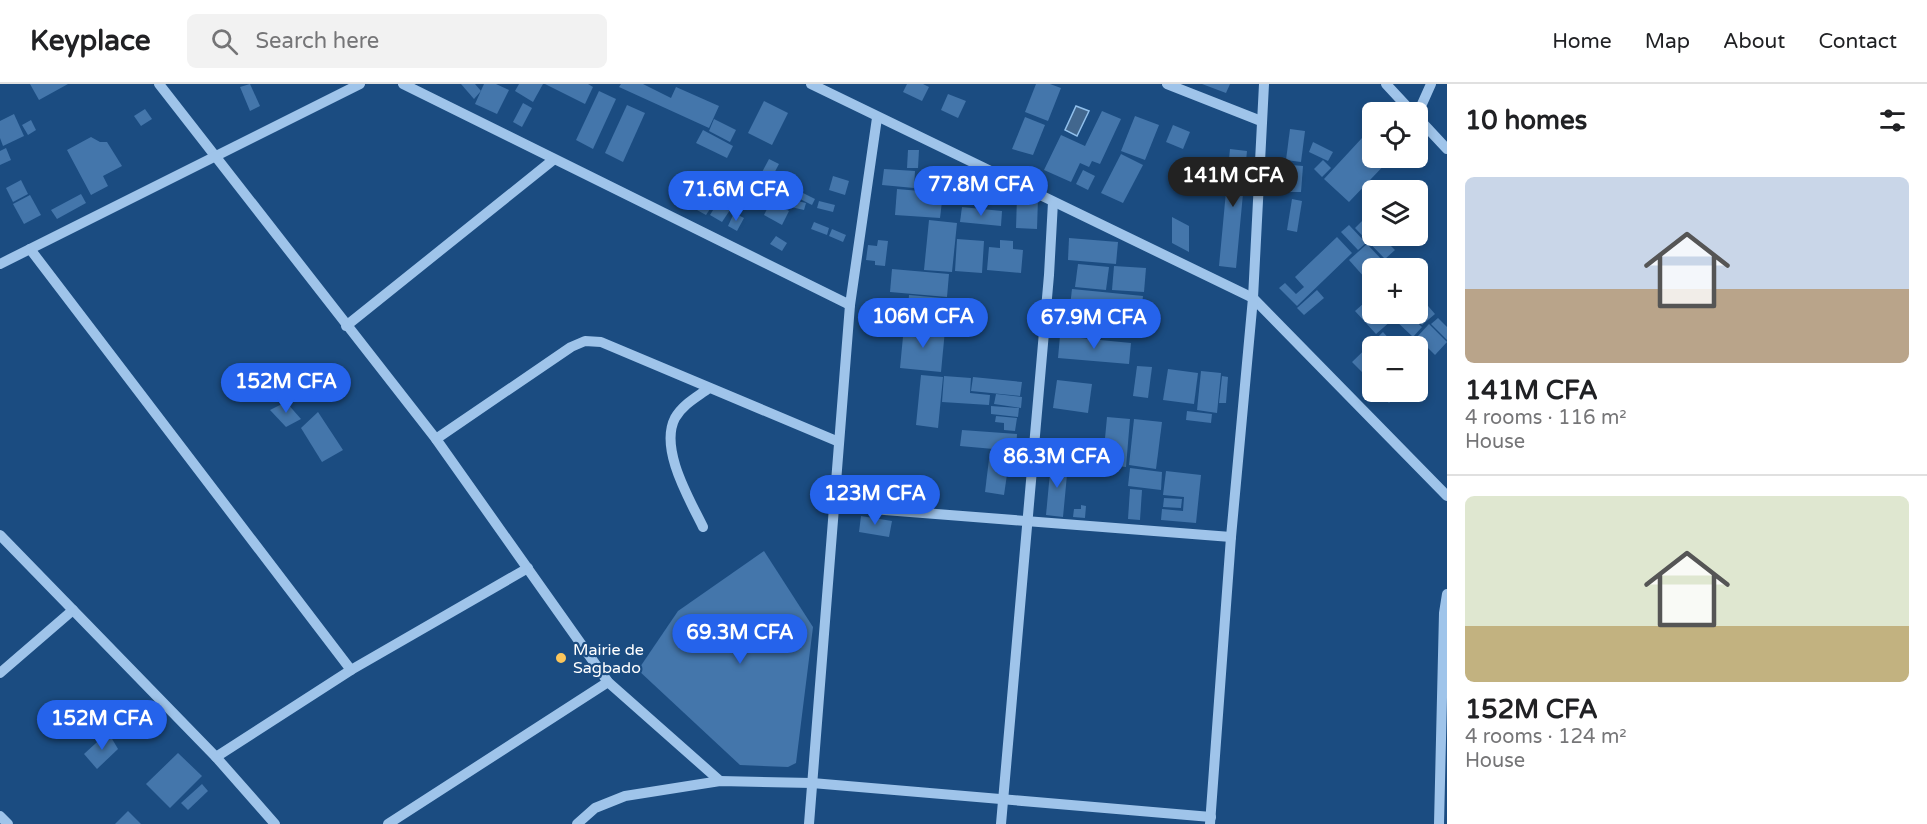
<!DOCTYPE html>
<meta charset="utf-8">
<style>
body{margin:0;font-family:"Varela Round",sans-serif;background:#f2f2f2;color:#202124;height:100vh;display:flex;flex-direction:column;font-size:22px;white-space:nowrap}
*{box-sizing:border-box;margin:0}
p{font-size:20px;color:#757577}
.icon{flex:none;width:33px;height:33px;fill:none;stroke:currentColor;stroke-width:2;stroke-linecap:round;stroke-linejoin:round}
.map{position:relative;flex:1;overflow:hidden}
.details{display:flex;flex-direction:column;background:#fff;width:480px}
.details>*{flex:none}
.fabs{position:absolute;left:1362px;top:18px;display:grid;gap:12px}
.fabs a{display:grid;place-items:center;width:66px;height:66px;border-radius:9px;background:#fff;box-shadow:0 3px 9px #0003;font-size:30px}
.price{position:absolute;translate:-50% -51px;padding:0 14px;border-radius:21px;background:#2563eb;color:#fff;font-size:20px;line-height:39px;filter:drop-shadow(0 2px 3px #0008)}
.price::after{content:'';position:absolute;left:50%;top:36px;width:18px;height:14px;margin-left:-9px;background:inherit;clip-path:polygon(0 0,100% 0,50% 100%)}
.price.active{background:#222;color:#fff}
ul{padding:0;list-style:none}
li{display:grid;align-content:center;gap:12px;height:318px;padding:0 18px}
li+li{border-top:2px solid #e0e0e0}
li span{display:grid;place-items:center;height:186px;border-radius:9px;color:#555}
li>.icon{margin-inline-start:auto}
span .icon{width:108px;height:108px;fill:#fffc;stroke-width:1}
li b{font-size:26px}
h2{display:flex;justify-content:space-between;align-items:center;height:72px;padding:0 18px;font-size:26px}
header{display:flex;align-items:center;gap:36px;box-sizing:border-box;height:84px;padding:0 30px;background:#fff;border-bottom:2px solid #e0e0e0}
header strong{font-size:28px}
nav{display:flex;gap:33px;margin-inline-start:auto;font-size:21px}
.search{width:420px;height:54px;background:#f2f2f2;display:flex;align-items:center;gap:15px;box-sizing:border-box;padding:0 21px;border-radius:9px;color:#757577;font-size:22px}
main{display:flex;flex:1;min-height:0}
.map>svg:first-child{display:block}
.water{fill:#42678e;stroke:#91c0ec;stroke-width:1.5}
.building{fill:#4476ab}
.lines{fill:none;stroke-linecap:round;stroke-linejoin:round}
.minor{stroke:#9fc4ea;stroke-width:10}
.poi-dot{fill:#fcc65b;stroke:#1b4c81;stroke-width:2}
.labels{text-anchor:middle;stroke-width:4.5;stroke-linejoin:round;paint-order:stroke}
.poi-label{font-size:16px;fill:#fff;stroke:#1b4c81;text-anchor:start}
</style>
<header>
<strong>Keyplace</strong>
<div class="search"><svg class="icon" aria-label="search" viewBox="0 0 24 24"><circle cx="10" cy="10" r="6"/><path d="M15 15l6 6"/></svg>Search here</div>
<nav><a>Home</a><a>Map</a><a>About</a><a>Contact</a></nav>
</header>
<main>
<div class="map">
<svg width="1447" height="740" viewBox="0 0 1447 740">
<rect width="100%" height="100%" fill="#1b4c81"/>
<path class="water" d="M1076 22 1089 27 1077 52 1065 46Z"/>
<g class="building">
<path d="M30 0H68L39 16Z"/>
<path d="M250 0 260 22 250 27 240 3Z"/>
<path d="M461 0H475L481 7 474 15Z"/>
<path d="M484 0H496L509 6 497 30 475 20Z"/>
<path d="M519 0H543L533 18 515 7Z"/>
<path d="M545 0H588L593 3 585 20Z"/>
<path d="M621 0H643L671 14 676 3 719 22 709 44 619 3Z"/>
<path d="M907 0H923L929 3 922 17 903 8Z"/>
<path d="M1036 0H1050L1061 4 1048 37 1025 28Z"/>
<path d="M1202 0H1230L1226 9Z"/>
<path d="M599 7 616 15 593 65 576 56Z"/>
<path d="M948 10 966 17 958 34 941 26Z"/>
<path d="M764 17 788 29 772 61 748 49Z"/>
<path d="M523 19 532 24 522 43 513 38Z"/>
<path d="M627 21 645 29 623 78 605 69Z"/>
<path d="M145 25 152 35 141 42 134 32Z"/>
<path d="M1102 27 1121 35 1100 80 1092 77 1089 83 1080 79 1071 98 1044 86 1061 51 1085 62Z"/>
<path d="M14 30 24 52 3 62 0 54V37Z"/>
<path d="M1135 32 1159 41 1145 76 1121 67Z"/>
<path d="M1025 33 1045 41 1033 71 1012 65Z"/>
<path d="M714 35 736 46 730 58 709 47Z"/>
<path d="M31 36 36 46 28 51 22 41Z"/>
<path d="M1173 41 1190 48 1183 65 1166 58Z"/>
<path d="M1290 45 1305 47 1301 78 1286 76Z"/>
<path d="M703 46 733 62 727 74 696 59Z"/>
<path d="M1372 52V74H1391L1349 118 1324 95 1362 54 1367 58Z"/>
<path d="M91 53 100 58H107L122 82 103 92 108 102 91 111 67 66Z"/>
<path d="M1313 58 1333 68 1328 77 1309 68Z"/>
<path d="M6 64 11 76 0 81V67Z"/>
<path d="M1230 65 1247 67 1236 184 1219 182Z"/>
<path d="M908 66H919L918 84H907Z"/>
<path d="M1121 70 1143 81 1123 119 1101 109Z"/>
<path d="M769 75 779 80 771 95 761 90Z"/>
<path d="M1323 76 1331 84 1322 93 1314 85Z"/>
<path d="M1291 81 1303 82 1301 108H1290Z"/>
<path d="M884 85 915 87 914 104 882 101Z"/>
<path d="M1083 86 1095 92 1088 106 1076 100Z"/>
<path d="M833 92 849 97 845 111 829 106Z"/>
<path d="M21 96 28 110 13 118 6 104Z"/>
<path d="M706 96 723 106 717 115 700 105Z"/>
<path d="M760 97 769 100 759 124 750 120Z"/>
<path d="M795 105 815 115 812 121 792 111Z"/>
<path d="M897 105 943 109 940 134 895 131Z"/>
<path d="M81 110 86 119 57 135 51 126Z"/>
<path d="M707 110 716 116 706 131 697 126Z"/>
<path d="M30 111 41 131 24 140 13 120Z"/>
<path d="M1017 112 1038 113 1037 145 1016 144Z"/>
<path d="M721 113 734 120 722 138 710 131Z"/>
<path d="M789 115 806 119 804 126 787 122Z"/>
<path d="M1292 115 1302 117 1297 148 1287 146Z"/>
<path d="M771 117 789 127 782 141 764 131Z"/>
<path d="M819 117 835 121 833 128 817 124Z"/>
<path d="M962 123 1002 127 1001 142 960 138Z"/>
<path d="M734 129 744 134 737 147 728 142Z"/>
<path d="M1368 131 1372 136V152H1381L1395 166 1385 175 1355 144Z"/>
<path d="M1172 133 1189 142V168L1172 159Z"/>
<path d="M929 136 957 139 952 188 924 186Z"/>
<path d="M814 138 829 144 827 151 811 145Z"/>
<path d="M1349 141 1366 159 1358 166 1341 148Z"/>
<path d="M832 145 846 151 843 158 829 152Z"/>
<path d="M776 152 787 159 782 167 770 160Z"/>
<path d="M1337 153 1352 169 1297 222 1279 204 1285 199 1296 210 1304 203 1295 193Z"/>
<path d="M1069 154 1118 158 1116 180 1068 176Z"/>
<path d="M957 155 984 157 982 189 955 187Z"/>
<path d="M878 156 888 157 885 182 875 181V177L866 176 868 161 877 162Z"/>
<path d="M1000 156 1013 157V165L1023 166 1021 189 987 186 989 163 1000 164Z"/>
<path d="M1367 160 1383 177 1365 194 1349 176Z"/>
<path d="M1078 180 1109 183 1106 206 1075 203Z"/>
<path d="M1114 182 1146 184 1144 208 1112 206Z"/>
<path d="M892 185 949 190 947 213 890 208Z"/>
<path d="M1072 205 1143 212 1141 229 1070 222Z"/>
<path d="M1317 206 1324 214 1304 231 1297 224Z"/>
<path d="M909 211 953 215 951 241 907 237Z"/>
<path d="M1372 212V230H1399L1376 250 1355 227Z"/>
<path d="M1422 215 1435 230 1422 241 1412 230H1418V219Z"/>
<path d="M1401 230H1407L1422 243 1413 253 1395 236Z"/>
<path d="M1438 234 1447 243V256L1431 240Z"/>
<path d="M1429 240 1447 258 1435 271 1417 253Z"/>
<path d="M904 242 945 246 941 288 900 284Z"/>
<path d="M1383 248 1392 258 1388 262H1372V277L1362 288 1352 278Z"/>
<path d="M1060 252 1131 259 1129 280 1058 274Z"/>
<path d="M1137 282 1152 283 1148 314 1133 312Z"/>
<path d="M1168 285 1198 289 1194 320 1163 316Z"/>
<path d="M1201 287 1221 289 1217 329 1197 326Z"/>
<path d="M921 291 943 293 938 344 916 341Z"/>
<path d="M944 292 971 294 970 309 990 311 989 321 942 318Z"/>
<path d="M1222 292 1228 293 1226 319H1219Z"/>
<path d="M973 293 1022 298 1020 312 971 307Z"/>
<path d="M1057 296 1092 300 1088 329 1053 324Z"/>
<path d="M1378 308H1400L1389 319Z"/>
<path d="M996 310 1022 313 1021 324 994 320Z"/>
<path d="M286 318 301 335 286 343 270 326Z"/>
<path d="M991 322 1019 324 1018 333 991 330Z"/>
<path d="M1187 327 1212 330 1211 339 1186 336Z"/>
<path d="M318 328 343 366 322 378 301 344Z"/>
<path d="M996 332 1017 334 1015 347 1004 346V339L995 338Z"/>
<path d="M1107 333 1130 335 1126 383 1097 380 1099 364 1104 365Z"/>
<path d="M1134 335 1162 338 1156 385 1129 381Z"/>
<path d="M962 346 1017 350 1016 367 960 362Z"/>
<path d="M990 367 1010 370 1004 411 985 408Z"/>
<path d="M1051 378 1068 380 1063 433 1046 431Z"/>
<path d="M1079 381 1090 382 1089 393 1078 392Z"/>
<path d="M1130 384 1162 388 1161 406 1128 402Z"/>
<path d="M1166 387 1201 391 1196 439 1161 436 1162 425 1183 427 1184 413 1163 411Z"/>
<path d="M1130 405 1142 406 1140 436 1128 435Z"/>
<path d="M1164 414 1182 415 1181 424 1163 423Z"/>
<path d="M1081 421 1086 422 1085 434 1073 433 1074 425H1081Z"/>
<path d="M861 432 892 437 889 453 859 448Z"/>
<path d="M764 467 813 543 796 679 788 683 740 681 638 586 678 527Z"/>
<path d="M108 648 118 665 97 685 84 670Z"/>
<path d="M178 669 202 692 170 724 146 700Z"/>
<path d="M202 700 208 707 188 726 181 719Z"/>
<path d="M128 727 141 740H115Z"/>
</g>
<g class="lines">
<g class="minor">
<path d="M159 0 436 355 608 598 720 697"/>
<path d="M403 0 850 221"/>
<path d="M811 0 1253 214 1447 412"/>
<path d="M1167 0 1261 37"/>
<path d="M1386 0 1412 28"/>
<path d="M1418 29 1431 0"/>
<path d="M1418 34 1447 65"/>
<path d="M30 165 351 586"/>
<path d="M0 180 360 0"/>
<path d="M346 242 553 76"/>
<path d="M436 355 571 263 585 257 601 258 839 358"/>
<path d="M834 422 1231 453"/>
<path d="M703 443C690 416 659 365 675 334 683 320 697 313 709 304"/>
<path d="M0 451 216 673 275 740"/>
<path d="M0 589 73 526"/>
<path d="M216 673 351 586 528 484"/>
<path d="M0 732 8 740"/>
<path d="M388 740 608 598"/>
<path d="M577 740 595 724 625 712 720 697 812 699 1211 733"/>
<path d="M809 740 850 221 877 34"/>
<path d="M1001 740 1049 191 1053 118"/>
<path d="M1210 740 1231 453 1253 214 1264 0"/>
<path d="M1439 740 1444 529 1447 510"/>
</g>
</g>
<circle class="poi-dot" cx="561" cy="574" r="6"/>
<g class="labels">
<g class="poi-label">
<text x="573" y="571">Mairie de<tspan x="573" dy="18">Sagbado</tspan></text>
</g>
</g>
</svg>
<div class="fabs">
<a><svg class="icon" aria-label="locate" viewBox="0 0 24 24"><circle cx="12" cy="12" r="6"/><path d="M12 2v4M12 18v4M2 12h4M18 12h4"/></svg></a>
<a><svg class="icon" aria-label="layers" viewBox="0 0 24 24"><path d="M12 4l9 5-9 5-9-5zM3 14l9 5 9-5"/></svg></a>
<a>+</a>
<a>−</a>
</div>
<b class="price active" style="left:1233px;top:124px">141M CFA</b>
<b class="price" style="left:981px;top:133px">77.8M CFA</b>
<b class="price" style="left:736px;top:138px">71.6M CFA</b>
<b class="price" style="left:923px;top:265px">106M CFA</b>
<b class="price" style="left:1094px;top:266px">67.9M CFA</b>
<b class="price" style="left:286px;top:330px">152M CFA</b>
<b class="price" style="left:1057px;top:405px">86.3M CFA</b>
<b class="price" style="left:875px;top:442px">123M CFA</b>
<b class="price" style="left:740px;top:581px">69.3M CFA</b>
<b class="price" style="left:102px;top:667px">152M CFA</b>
</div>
<section class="details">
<h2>10 homes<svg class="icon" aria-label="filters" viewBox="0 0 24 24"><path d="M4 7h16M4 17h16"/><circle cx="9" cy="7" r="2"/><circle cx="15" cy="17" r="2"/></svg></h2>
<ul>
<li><span style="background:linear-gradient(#c9d6e8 60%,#b9a48a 0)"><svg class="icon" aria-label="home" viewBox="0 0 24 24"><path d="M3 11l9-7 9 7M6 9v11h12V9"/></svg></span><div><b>141M CFA</b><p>4 rooms · 116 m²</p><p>House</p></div></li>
<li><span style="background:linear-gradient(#dfe7d0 70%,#c2b280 0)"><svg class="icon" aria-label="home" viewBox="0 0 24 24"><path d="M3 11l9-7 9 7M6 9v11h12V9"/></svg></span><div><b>152M CFA</b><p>4 rooms · 124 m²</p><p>House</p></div></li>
</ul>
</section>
</main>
